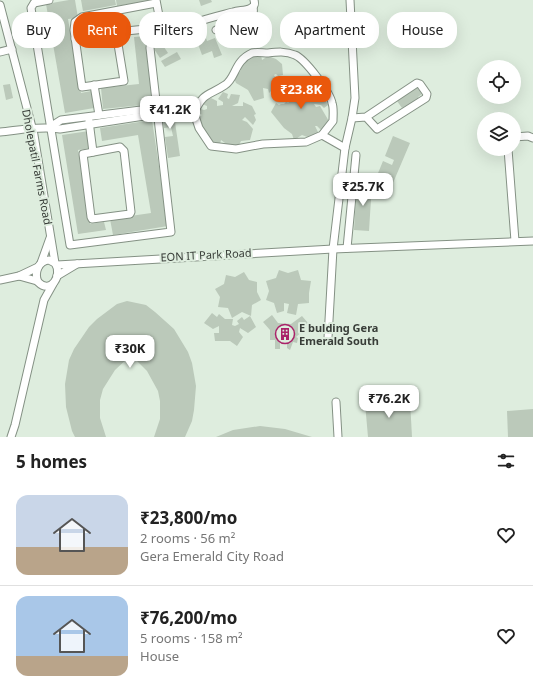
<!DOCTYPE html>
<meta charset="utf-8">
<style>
body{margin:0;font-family:"Noto Sans",sans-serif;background:#f2f2f2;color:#222;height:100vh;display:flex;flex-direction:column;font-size:15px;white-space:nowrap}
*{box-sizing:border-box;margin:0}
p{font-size:13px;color:#767676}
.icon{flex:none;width:22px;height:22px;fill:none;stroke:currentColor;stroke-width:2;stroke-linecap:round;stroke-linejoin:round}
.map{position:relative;height:437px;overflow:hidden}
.side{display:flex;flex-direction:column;background:#fff;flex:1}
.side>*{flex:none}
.top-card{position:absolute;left:12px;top:12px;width:509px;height:36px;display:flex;gap:8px}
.buttons{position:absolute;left:477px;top:60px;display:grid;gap:8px}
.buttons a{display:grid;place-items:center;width:44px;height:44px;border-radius:50%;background:#fff;box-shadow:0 4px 16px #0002;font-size:20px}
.price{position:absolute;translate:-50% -34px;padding:0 9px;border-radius:8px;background:#fff;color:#222;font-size:13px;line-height:26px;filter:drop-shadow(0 1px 2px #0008)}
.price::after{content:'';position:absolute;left:50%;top:24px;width:12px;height:9px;margin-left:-6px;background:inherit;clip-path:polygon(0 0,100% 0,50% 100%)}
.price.current{background:#ea580c;color:#fff}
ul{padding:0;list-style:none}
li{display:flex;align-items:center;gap:12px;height:100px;padding:0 16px}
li+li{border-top:1px solid #e0e0e0}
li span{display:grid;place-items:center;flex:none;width:112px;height:80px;border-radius:12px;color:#555}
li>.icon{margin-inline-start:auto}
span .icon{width:48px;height:48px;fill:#fffc;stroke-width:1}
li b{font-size:17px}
h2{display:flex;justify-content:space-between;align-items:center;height:48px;padding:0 16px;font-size:17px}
.chip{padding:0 14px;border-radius:16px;background:#fff;box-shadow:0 4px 16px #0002;font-size:14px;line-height:36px}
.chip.current{background:#ea580c;color:#fff}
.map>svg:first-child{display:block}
.building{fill:#bbc9ba}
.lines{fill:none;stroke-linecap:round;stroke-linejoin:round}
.minor-casing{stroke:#849184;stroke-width:9}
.minor{stroke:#fff;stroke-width:7}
.labels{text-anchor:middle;stroke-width:4;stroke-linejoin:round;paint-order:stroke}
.street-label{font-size:11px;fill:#393e39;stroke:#deedde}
.poi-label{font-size:11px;font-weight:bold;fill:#393e39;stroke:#deedde;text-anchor:start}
</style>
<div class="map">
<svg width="533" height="437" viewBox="0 0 533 437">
<rect width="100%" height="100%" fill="#deedde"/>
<g class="building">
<path d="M69 0H75L78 18 68 19 81 93 91 91 94 108 65 113 46 4Z"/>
<path d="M81 0H115L116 5 83 11Z"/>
<path d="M116 0H147V1L117 6Z"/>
<path d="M199 0H211L212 2 201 6Z"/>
<path d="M310 13 313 17 303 23 301 19Z"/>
<path d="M146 36 153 104 103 109 101 88 139 84 134 37Z"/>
<path d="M206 38 207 41 215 38 222 55 214 58 212 51 202 55 197 41Z"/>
<path d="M160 41 168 53 160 58 152 46Z"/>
<path d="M177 52 181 59 165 67 161 61Z"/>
<path d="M254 55H261L262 60 268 56 276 59 282 64 283 75 278 76 276 74 274 75 277 80 276 86 269 93 268 89 263 88 264 98 254 101 248 90 236 83 234 78 236 73H239L241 70V67L242 63Z"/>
<path d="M289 79 300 85 310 82 316 88 317 92 323 95 328 105 324 108 321 105 314 104 316 107 320 106 330 123 321 130 317 126H315L318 132 310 138 302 135 294 140 292 134 284 128 271 112 276 103 279 105 281 104H284L286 102 289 103 286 99 281 102 275 91 277 89 281 92 285 89 287 93 289 90 285 86Z"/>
<path d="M10 84 13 98 6 100 3 85Z"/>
<path d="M416 86 422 94 418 97 420 100 408 108 406 106 402 108 397 101Z"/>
<path d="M223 92 228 94 227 98 229 99 231 94 240 95 238 103 232 106H243V102L252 106 256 114 254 115 256 120 253 125 245 117 242 120 247 122 253 129 250 140 241 141 237 149 228 148 225 143 221 140 220 144 213 143 208 138 197 118 202 115 197 112 201 109 204 110 207 109V106L202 104 208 98H211L217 101V106L223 105V102L218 99Z"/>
<path d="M172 102 180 156 168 158 165 137 173 136 171 127 164 128 160 104Z"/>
<path d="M152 120 168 226 113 235 110 219 151 213 138 135 102 141 100 128Z"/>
<path d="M89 131 91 148 78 150 90 224 104 222 106 230 78 234 62 135Z"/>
<path d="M393 136 410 143 390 190 374 183 383 161 392 165 394 160 385 156Z"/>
<path d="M357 183 372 184 369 231 354 230Z"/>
<path d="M279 270 288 273 298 270 301 280 311 281 309 293V303L298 304 296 315 287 313 289 304 284 303V311L277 313 274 303 266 300 269 291 266 281 276 278Z"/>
<path d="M244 272 249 280 257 282V292L261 300 252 305 251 316 242 312 232 318 228 308 218 307 220 297 215 289 224 284 226 275 235 277Z"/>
<path d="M127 301 146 305 155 312 174 329 188 352 192 363 196 386 194 410 192 421 185 437H154L160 419V401L158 391 147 371 131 355 115 370 103 389 100 400V418L106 437H75L72 431 66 407 65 384 69 360 74 349 89 327 97 319 117 304Z"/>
<path d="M212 313 217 317 219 314 225 319H233L232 325 235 326 239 324 237 321 242 317 244 320 250 316 256 327 248 333 240 328 239 332 243 337 237 346 230 341H215L214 333H219V326L213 329 204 323Z"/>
<path d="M272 315 278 323 291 324 302 316 308 323 302 327 304 330 296 337 298 338 297 343 293 342 290 350 287 348V343H280V349H275V340H270V330L263 322Z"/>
<path d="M410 400 412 437H368L365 403Z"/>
<path d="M533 409V437H508L507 411Z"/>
<path d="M260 426 285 429 312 437H216L233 430Z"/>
</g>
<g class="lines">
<g class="minor-casing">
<g id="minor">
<path d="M49 0 34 3 31 8 70 245 171 232 150 48 151 40 160 21 156 0"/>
<path d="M0 5 34 135 55 263"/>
<path d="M216 30C224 27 249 20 253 13 254 11 253 8 253 7"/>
<path d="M116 32 124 81 82 87 74 30 75 22 82 17 156 3"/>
<path d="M75 39 116 32 156 28"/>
<path d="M165 41C183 23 210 18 233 12 239 10 246 11 251 8 255 6 255 4 254 0"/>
<path d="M0 52 12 49"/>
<path d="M94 85 99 115"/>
<path d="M352 118 366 117 377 129 426 98 427 94 420 84 417 83 366 117"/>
<path d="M89 121 93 152"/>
<path d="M50 127 61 120 157 108"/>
<path d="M0 132C20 130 40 126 60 129L157 114"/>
<path d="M322 135 306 142 263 144 236 149 211 146 199 128 194 113C204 91 209 96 225 85 236 78 234 61 252 53 257 52 263 53 268 53 277 52 286 51 295 55 305 59 330 92 332 103 334 108 333 115 333 121L322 135 345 148"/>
<path d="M514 137 528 136 533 138"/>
<path d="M120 147 124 151 131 212 130 214 92 219 91 217 83 154Z"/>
<path d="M508 149 515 241"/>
<path d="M347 248 356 155"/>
<path d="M49 260 55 263C63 275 51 295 38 282 34 273 38 261 49 260Z"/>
<path d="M41 263 50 238"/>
<path d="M57 265 333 249 533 241"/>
<path d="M19 276 37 281"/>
<path d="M57 276 77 264"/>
<path d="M0 280 19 276 38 267"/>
<path d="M328 338 333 249 345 148 352 118 355 98 350 0"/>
<path d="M336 402 338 437"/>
<path d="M11 437 15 425 44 300 53 284"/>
</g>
</g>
<use href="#minor" class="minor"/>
</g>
<defs>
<g id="building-ring" transform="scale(1)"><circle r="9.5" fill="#deedde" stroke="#aa2269" stroke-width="1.5"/><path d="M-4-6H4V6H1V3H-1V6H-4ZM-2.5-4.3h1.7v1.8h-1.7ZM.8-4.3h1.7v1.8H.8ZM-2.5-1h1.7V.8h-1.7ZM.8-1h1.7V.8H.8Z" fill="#aa2269"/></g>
</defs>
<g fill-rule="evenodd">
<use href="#building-ring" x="285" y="334"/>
</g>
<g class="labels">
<g class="street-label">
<text transform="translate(37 167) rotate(79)" y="4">Dholepatil Farms Road</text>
<text transform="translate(206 255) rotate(-3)" y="4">EON IT Park Road</text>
</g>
<g class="poi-label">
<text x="299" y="332">E bulding Gera<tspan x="299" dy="13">Emerald South</tspan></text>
</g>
</g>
</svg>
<div class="buttons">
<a><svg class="icon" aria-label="locate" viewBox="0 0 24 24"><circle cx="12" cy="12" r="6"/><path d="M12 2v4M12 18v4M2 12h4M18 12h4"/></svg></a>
<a><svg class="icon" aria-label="layers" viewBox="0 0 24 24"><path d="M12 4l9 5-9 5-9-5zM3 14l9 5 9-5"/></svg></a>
</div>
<b class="price current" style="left:301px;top:110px">₹23.8K</b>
<b class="price" style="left:170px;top:130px">₹41.2K</b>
<b class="price" style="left:363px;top:207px">₹25.7K</b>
<b class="price" style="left:130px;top:369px">₹30K</b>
<b class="price" style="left:389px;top:419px">₹76.2K</b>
<div class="top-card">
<a class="chip">Buy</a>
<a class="chip current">Rent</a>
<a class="chip">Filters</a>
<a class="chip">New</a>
<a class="chip">Apartment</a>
<a class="chip">House</a>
</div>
</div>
<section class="side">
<h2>5 homes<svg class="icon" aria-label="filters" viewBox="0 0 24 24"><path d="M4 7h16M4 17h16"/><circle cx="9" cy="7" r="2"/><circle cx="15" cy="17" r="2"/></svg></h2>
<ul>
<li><span style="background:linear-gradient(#c9d6e8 65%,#b9a48a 0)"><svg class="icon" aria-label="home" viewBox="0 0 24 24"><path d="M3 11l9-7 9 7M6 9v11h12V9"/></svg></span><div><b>₹23,800/mo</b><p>2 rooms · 56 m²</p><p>Gera Emerald City Road</p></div><svg class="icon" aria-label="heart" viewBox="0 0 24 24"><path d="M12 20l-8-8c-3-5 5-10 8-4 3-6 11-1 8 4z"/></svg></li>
<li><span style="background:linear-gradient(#a9c7e8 75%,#b9a48a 0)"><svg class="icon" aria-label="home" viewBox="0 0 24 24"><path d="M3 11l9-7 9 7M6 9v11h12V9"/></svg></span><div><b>₹76,200/mo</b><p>5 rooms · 158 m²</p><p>House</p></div><svg class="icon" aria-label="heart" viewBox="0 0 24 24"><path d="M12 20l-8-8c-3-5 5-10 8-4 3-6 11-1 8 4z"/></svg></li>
</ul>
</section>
